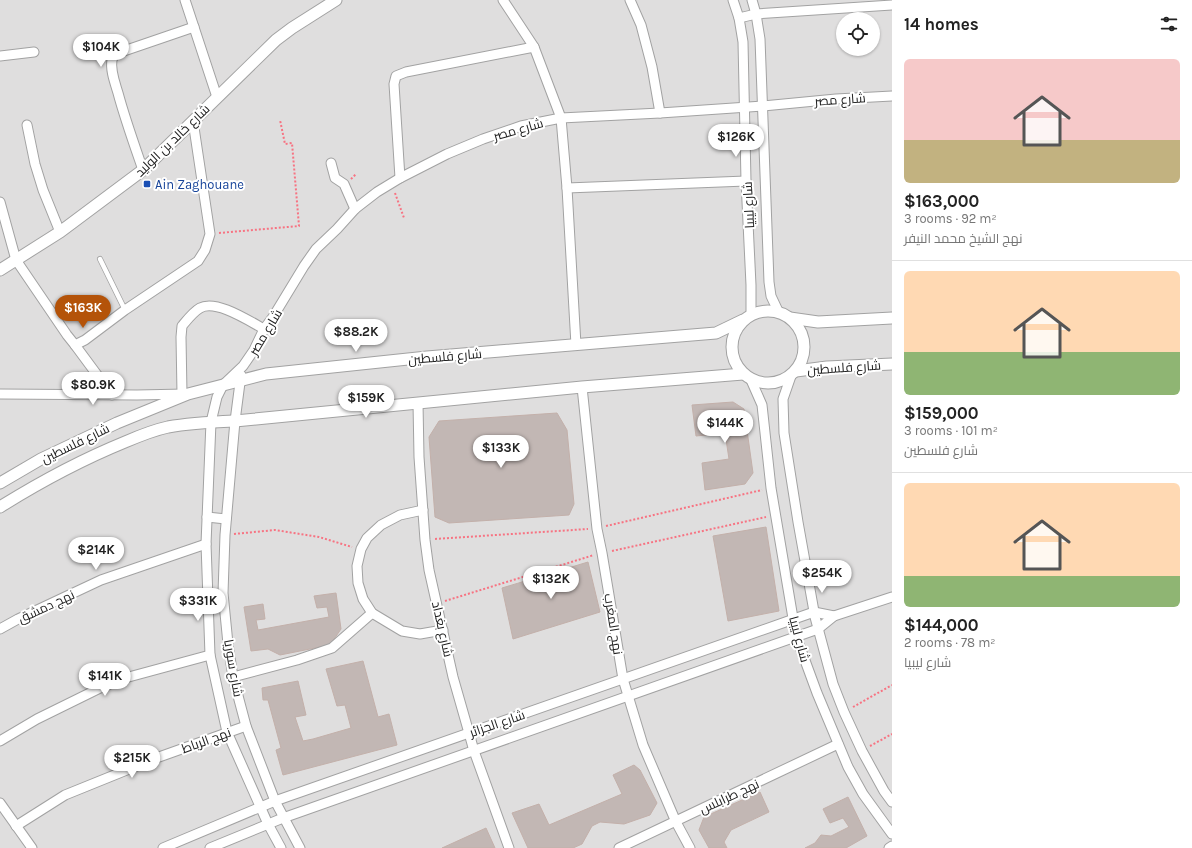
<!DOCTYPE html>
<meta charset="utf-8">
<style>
body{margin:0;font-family:Karla,Cairo,sans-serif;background:#f2f2f2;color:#222;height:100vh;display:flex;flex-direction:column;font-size:15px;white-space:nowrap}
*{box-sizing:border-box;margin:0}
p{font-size:13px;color:#767676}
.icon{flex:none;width:22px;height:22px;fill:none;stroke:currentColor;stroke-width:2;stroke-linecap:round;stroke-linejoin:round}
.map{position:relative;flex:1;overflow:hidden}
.side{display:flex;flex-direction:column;background:#fff;width:300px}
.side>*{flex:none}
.fabs{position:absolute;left:836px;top:12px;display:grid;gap:8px}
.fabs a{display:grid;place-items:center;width:44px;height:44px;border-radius:50%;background:#fff;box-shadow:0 1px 3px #0004;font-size:20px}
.price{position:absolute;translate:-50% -34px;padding:0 9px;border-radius:14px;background:#fff;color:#222;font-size:13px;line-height:26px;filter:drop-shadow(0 1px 2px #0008)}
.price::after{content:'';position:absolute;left:50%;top:24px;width:12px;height:9px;margin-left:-6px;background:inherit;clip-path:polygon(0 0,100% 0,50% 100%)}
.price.active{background:#b45309;color:#fff}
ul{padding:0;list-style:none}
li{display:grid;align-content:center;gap:8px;height:212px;padding:0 12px}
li+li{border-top:1px solid #e0e0e0}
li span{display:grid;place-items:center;height:124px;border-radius:6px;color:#555}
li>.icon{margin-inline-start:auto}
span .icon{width:72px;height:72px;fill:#fffc;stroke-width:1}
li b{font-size:17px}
h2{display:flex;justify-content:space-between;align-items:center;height:48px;padding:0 12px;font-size:17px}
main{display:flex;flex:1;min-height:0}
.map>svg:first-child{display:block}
.residential{fill:#dfdede;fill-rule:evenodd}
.building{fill:#c2b7b4;stroke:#c3b0aa}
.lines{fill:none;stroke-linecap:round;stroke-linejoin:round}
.service-casing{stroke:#a2a2a2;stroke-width:6}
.minor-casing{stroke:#a2a2a2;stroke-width:11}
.tertiary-casing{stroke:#a2a2a2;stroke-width:13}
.path{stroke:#f77382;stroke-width:2;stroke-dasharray:2 2;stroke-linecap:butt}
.service{stroke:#fff;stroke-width:4.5}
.minor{stroke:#fff;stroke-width:9}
.tertiary{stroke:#fff;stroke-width:11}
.transit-dot{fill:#1a4fb4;stroke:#fff;stroke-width:1.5}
.labels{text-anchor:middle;stroke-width:4;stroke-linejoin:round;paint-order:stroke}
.street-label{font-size:13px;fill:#212121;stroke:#fff}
.transit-label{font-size:13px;fill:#164399;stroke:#fff;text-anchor:start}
</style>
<main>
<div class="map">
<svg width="892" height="848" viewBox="0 0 892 848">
<rect width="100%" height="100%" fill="#f1ece8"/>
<path class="residential" d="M0 0H892V848H0ZM843 19H873V49H843Z"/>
<g class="building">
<path d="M733 402 744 409 753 473 745 484 705 490 702 463 729 459 725 433 696 436 692 405Z"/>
<path d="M557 413 567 430 574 504 569 515 449 523 435 517 429 437 439 421Z"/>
<path d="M766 527 779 611 728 621 713 536Z"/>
<path d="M588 562 600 612 513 639 502 588Z"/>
<path d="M336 593 341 629 330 645 280 655 268 649 251 651 244 607 263 604 265 619 256 620 258 630 329 617 327 607 317 608 314 596Z"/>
<path d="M363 661 378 717 389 714 397 745 283 775 276 750 281 748 268 700H263L262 688 298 681 306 715 295 717 303 741 313 739 351 728 345 705 337 706 326 669Z"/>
<path d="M634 765 640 770 657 803 650 815 624 824 600 822 592 826 582 844 573 848H528L512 813 539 804 549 825 622 794 613 775Z"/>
<path d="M760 792 769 812 731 830 724 842 727 848H709L699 830 704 817Z"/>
<path d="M848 797 867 836 846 848H805L815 843 821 835 831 836 849 827 843 818 830 823 823 809Z"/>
<path d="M486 828 495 848H442Z"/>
</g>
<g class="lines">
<g class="service-casing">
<path id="service" d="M100 259 125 310"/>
</g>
<g class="minor-casing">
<g id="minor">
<path d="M185 0 217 97"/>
<path d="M503 0 534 47 561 118 567 188 576 345"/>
<path d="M630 0 641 25 652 67 660 113"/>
<path d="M733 0 739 18 743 42 746 181 751 285V315"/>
<path d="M752 0 756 14 760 39 769 282 771 296 779 313"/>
<path d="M739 18 756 14 892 5"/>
<path d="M0 56 34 52"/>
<path d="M27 125 35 164 43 190 60 232"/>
<path d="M331 163 335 178 344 184 355 209"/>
<path d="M143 170C134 144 125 119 118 93 115 83 110 70 112 60 113 56 115 55 118 53L194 27"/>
<path d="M400 178 394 84 396 76 406 72 534 47"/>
<path d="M567 188 746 181"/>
<path d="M0 202 16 260 67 335 75 345 85 340 125 310 198 261 205 250 210 234 193 121"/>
<path d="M75 345 112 395"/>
<path d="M241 375 235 421 225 535 223 593 228 644 233 677 246 726 275 801 300 848"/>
<path d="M791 376 783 399 784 433 798 522 815 617 833 684 844 712 862 751 884 791 892 802"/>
<path d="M751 380 762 405 771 488 796 636 817 693 848 767 863 794 892 834"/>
<path d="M582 387 597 529 602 553 623 679 643 745 676 822 690 848"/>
<path d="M0 394 137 395 185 394"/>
<path d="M182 394 181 337 182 326C187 320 193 312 200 308 216 299 249 321 264 329"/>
<path d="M418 403 419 457 425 540 429 570 453 677 469 733 474 751 509 848"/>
<path d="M423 510 400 515 381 525 367 538 361 549 357 566 358 583 363 599 372 613 402 631 420 634 443 630"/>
<path d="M207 517 226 519"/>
<path d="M0 629 18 619 101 580 206 544"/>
<path d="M233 677 297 660 332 648 372 613"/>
<path d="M0 741 37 719 100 688 125 678 210 655"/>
<path d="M0 803 32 848"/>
<path d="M16 826 65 795 159 757 246 726"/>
<path d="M163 848 275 801 794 619 814 612 834 616"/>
<path d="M210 848 283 818 818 629 834 616 892 597"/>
<path d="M281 848 268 824 227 732 210 655 206 544 211 422 217 397 223 385 243 366 254 350 264 329 273 317 304 266 316 249 337 229 355 209 377 192 400 178 447 154 483 139 521 126 561 118 660 113 763 106 836 99 892 96"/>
<path d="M619 848 838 744"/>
<path d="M889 848 892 846"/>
</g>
</g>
<g class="tertiary-casing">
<g id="tertiary">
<path d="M0 270 60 232 143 170 276 40 292 28 336 0"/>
<circle cx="768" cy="347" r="36"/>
<path d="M790 318 818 322 892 318"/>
<path d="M796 371 827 367 892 364"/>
<path d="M0 483 41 459 117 423 188 394 266 374 427 357 716 333 743 320"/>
<path d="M0 507C40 482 81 460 125 442 139 436 154 430 168 427 190 423 213 422 235 421L582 387 743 374"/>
</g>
</g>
<g class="path">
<path d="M351 179 356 174"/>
<path d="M395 193 404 218"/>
<path d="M219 233 299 226 292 143 285 144 280 120"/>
<path d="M606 526 762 490"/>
<path d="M234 534 275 530 319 537 352 547"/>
<path d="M435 539 588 529"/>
<path d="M612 551 766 517"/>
<path d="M445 601 594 555"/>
<path d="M853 707 892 685"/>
<path d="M870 746 892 734"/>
</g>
<use href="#service" class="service"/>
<use href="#minor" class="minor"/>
<use href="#tertiary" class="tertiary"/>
</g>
<rect class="transit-dot" x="143" y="180" width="8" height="8" rx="2"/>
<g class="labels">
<g class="street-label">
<text transform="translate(840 99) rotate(-4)" y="5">شارع مصر</text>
<text transform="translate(518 129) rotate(-16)" y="5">شارع مصر</text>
<text transform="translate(172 140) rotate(-44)" y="5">شارع خالد بن الوليد</text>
<text transform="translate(748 205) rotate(-93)" y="5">شارع ليبيا</text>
<text transform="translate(265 332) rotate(-59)" y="5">شارع مصر</text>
<text transform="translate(445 356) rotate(-5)" y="5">شارع فلسطين</text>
<text transform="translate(844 367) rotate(-4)" y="5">شارع فلسطين</text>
<text transform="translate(75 443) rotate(-26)" y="5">شارع فلسطين</text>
<text transform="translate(46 606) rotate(-25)" y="5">نهج دمشق</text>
<text transform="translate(614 624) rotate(81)" y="5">نهج المغرب</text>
<text transform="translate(443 629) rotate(77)" y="5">شارع بغداد</text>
<text transform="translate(800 639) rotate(75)" y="5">شارع ليبيا</text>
<text transform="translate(234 668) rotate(80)" y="5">شارع سوريا</text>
<text transform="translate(497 723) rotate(-19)" y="5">شارع الجزائر</text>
<text transform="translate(206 740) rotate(-20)" y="5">نهج الرباط</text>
<text transform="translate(729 796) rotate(-25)" y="5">نهج طرابلس</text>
</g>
<g class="transit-label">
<text x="155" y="189">Ain Zaghouane</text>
</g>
</g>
</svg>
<div class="fabs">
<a><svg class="icon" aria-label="locate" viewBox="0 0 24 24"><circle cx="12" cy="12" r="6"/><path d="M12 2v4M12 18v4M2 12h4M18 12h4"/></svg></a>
</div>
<b class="price" style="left:101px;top:68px">$104K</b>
<b class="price" style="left:736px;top:158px">$126K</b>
<b class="price active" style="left:83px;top:329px">$163K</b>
<b class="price" style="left:356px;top:353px">$88.2K</b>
<b class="price" style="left:93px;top:406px">$80.9K</b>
<b class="price" style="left:366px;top:419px">$159K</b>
<b class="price" style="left:725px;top:444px">$144K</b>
<b class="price" style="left:501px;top:469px">$133K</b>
<b class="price" style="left:96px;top:571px">$214K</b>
<b class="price" style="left:822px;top:594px">$254K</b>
<b class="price" style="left:551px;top:600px">$132K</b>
<b class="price" style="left:198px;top:622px">$331K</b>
<b class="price" style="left:105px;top:697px">$141K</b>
<b class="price" style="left:132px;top:779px">$215K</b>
</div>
<section class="side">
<h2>14 homes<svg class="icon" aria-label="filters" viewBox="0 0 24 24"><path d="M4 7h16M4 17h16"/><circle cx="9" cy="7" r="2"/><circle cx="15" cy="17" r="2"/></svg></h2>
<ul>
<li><span style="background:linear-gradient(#f6c9c9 65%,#c2b280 0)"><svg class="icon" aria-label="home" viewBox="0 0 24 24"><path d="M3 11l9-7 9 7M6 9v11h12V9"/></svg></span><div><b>$163,000</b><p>3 rooms · 92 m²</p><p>نهج الشيخ محمد النيفر</p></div></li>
<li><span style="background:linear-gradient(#ffd9b3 65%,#8fb573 0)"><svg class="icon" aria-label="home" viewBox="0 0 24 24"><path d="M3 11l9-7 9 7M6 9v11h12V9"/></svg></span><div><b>$159,000</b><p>3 rooms · 101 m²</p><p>شارع فلسطين</p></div></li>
<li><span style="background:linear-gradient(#ffd9b3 75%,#8fb573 0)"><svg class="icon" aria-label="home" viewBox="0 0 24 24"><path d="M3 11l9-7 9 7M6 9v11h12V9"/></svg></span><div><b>$144,000</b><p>2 rooms · 78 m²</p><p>شارع ليبيا</p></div></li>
</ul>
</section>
</main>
